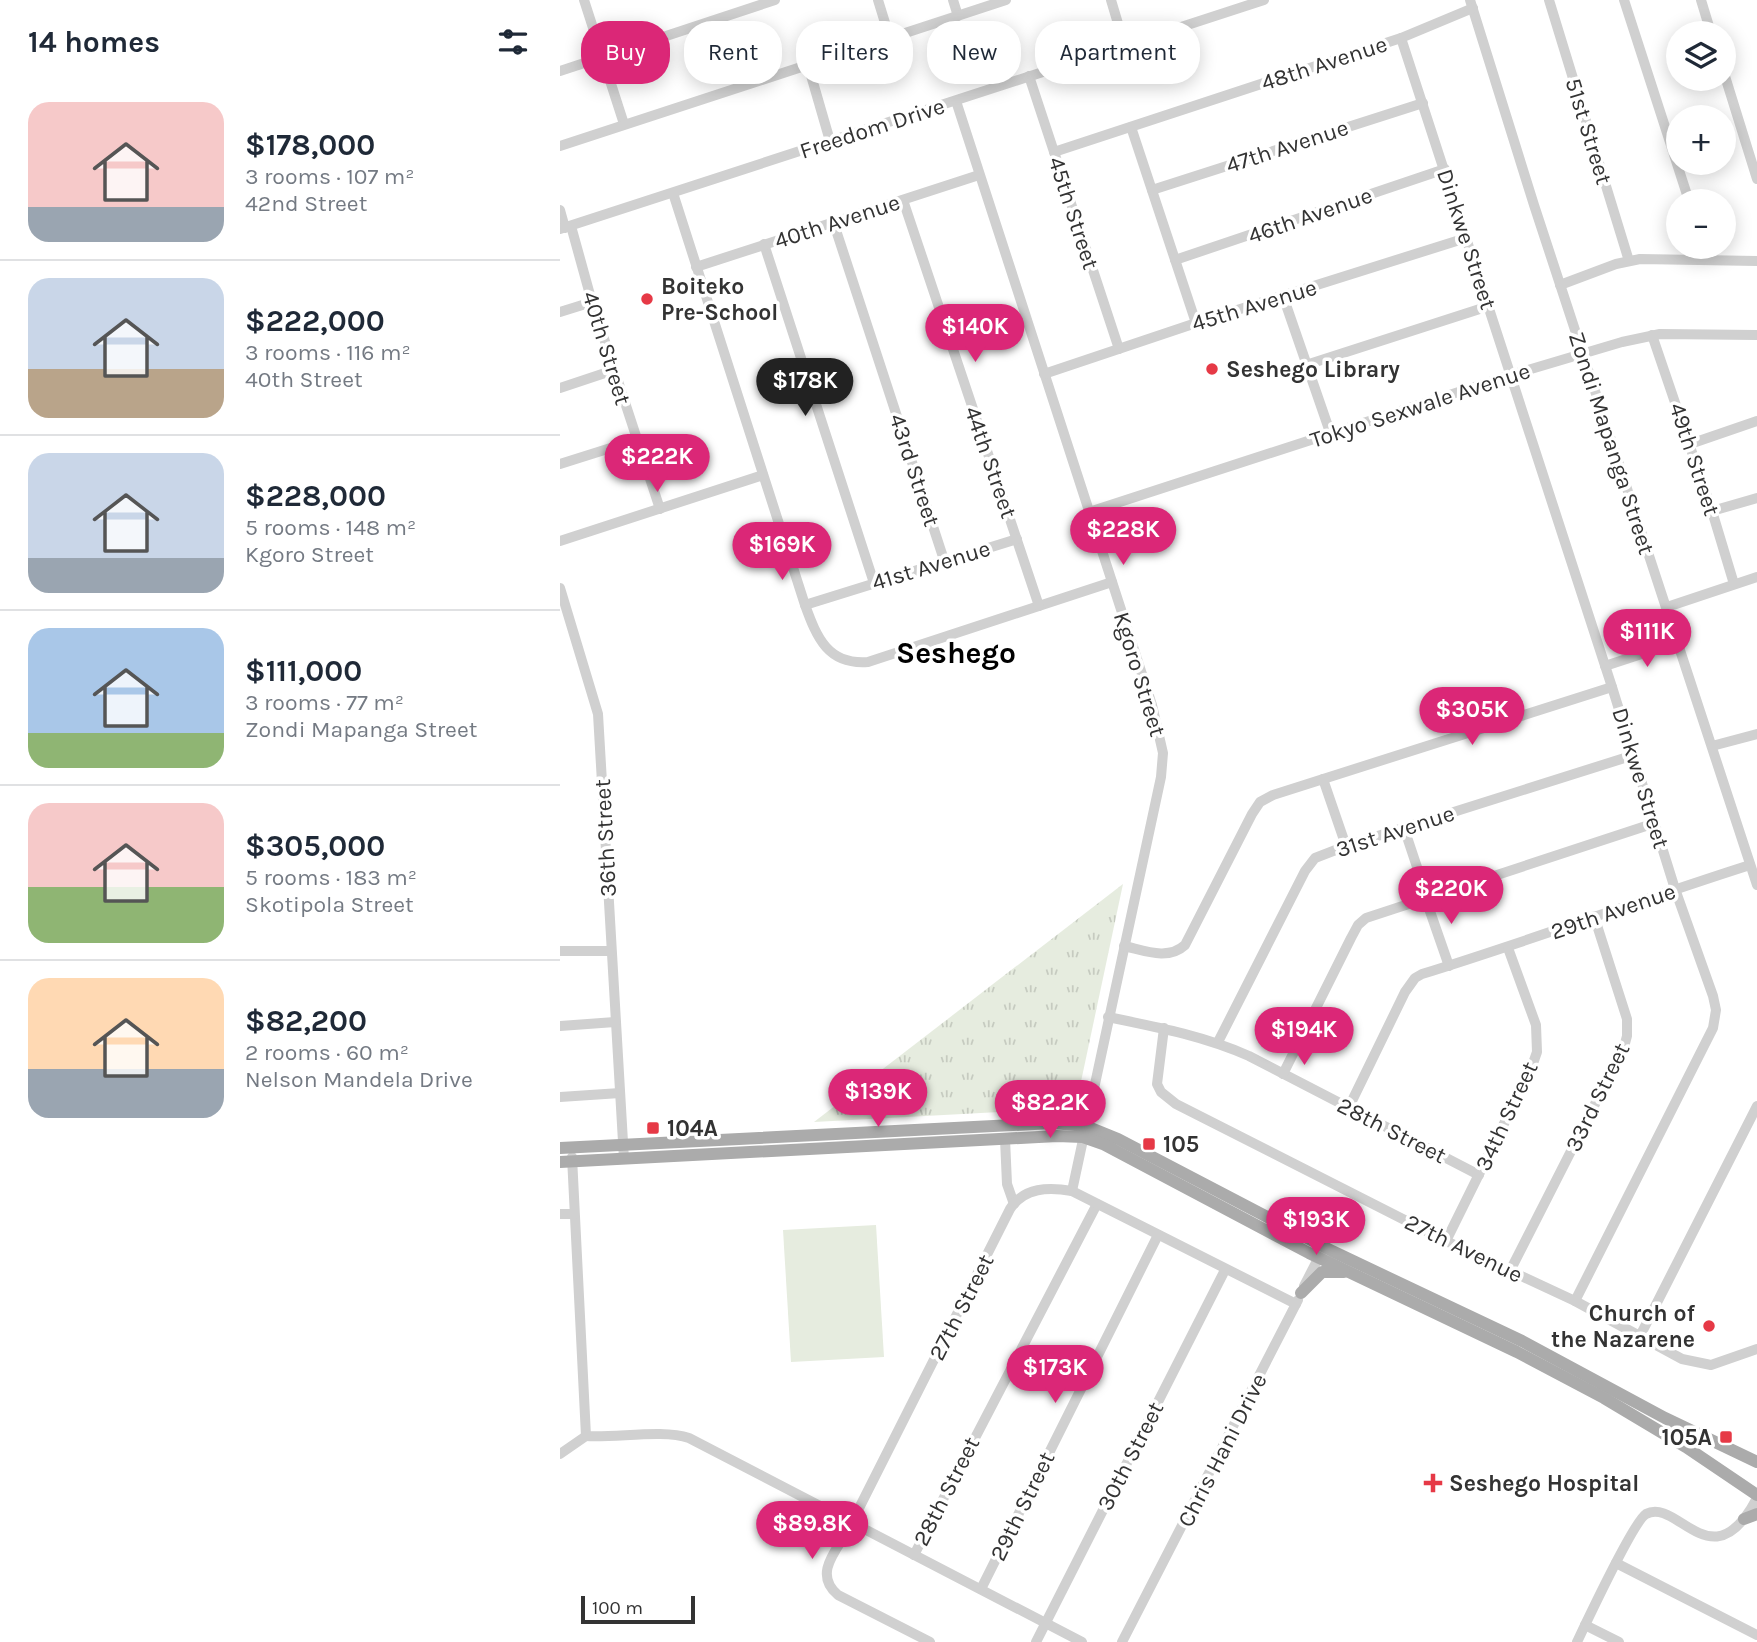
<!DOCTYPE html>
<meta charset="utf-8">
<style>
body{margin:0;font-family:Karla,sans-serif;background:#f2f2f3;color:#1f2937;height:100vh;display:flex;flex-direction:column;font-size:26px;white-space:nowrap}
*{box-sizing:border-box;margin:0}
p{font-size:23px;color:#747a83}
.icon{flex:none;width:38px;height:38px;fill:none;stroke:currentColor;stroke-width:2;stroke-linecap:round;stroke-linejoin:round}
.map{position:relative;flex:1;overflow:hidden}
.side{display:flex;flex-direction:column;background:#fff;width:560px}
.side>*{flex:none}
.top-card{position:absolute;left:21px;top:21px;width:665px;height:63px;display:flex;gap:14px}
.tools{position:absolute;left:1106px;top:21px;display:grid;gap:14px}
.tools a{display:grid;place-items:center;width:70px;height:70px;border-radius:50%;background:#fff;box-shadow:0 4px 18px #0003;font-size:35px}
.scale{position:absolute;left:21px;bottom:18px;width:114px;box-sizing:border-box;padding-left:7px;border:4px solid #333;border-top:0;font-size:19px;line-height:24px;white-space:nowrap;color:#333;-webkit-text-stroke:5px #fff;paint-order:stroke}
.price{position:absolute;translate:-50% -60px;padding:0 16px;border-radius:24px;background:#db2777;color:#fff;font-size:23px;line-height:46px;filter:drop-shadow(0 2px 4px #0008)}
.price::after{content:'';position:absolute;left:50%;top:42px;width:21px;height:16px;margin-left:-10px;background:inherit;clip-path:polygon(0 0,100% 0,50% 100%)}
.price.on{background:#222;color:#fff}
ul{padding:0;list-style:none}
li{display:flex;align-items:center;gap:21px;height:175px;padding:0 28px}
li+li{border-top:2px solid #e0e1e3}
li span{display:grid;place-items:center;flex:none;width:196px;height:140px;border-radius:21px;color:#555}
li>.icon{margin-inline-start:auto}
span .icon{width:84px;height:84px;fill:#fffc;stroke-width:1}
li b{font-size:30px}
h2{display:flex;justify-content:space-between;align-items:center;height:84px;padding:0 28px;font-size:30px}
.tag{padding:0 24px;border-radius:28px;background:#fff;box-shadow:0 4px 18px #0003;font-size:24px;line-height:63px}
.tag.on{background:#db2777;color:#fff}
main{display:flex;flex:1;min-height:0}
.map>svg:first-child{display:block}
.park{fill:url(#park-tufts)}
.garden{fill:#e6ecdf}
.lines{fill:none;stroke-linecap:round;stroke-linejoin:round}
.minor{stroke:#d0d0d0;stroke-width:10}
.major{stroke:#ababab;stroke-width:12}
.poi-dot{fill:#e63946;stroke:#fff;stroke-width:2.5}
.labels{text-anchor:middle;stroke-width:7;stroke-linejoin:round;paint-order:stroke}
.street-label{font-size:23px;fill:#333;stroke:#fff}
.poi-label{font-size:23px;font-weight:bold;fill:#333;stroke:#fff;text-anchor:start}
.district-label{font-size:30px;font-weight:bold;fill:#000;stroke:#fff}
</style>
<main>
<section class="side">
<h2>14 homes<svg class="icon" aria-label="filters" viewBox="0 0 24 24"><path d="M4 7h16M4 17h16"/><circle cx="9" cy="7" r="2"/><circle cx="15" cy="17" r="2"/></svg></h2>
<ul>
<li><span style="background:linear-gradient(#f6c9c9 75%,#9aa5b1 0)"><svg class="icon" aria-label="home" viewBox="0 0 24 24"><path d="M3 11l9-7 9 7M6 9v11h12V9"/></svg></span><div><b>$178,000</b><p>3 rooms · 107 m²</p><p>42nd Street</p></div></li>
<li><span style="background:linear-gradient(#c9d6e8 65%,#b9a48a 0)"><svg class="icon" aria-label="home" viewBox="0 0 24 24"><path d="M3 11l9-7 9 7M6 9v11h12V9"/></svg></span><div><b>$222,000</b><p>3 rooms · 116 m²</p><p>40th Street</p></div></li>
<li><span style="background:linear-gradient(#c9d6e8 75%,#9aa5b1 0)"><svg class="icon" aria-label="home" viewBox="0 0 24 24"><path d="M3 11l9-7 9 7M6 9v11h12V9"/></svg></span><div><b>$228,000</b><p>5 rooms · 148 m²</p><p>Kgoro Street</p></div></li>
<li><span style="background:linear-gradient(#a9c7e8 75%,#8fb573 0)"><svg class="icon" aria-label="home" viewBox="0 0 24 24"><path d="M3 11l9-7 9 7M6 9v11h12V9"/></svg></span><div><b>$111,000</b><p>3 rooms · 77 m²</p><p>Zondi Mapanga Street</p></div></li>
<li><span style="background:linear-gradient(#f6c9c9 60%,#8fb573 0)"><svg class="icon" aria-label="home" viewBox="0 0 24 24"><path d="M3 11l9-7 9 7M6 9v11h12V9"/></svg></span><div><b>$305,000</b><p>5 rooms · 183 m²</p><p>Skotipola Street</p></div></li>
<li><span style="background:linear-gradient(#ffd9b3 65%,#9aa5b1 0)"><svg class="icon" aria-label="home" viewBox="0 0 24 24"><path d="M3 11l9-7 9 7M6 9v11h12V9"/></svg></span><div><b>$82,200</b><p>2 rooms · 60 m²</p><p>Nelson Mandela Drive</p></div></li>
</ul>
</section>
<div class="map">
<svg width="1197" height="1642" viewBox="0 0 1197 1642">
<defs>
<pattern id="park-tufts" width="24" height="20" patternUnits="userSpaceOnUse" patternTransform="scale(1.75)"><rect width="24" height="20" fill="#e6ecdf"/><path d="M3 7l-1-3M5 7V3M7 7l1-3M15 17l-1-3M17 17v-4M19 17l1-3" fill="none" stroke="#c6cbc0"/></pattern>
</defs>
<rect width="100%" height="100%" fill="#fff"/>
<path class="park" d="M563 884 519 1091 497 1109 254 1122Z"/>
<path class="garden" d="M316 1225 324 1357 231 1362 223 1230Z"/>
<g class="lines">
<g class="minor">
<path d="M24 0 64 124"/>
<path d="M318 0 330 39"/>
<path d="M393 0 398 16"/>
<path d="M551 0 565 47"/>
<path d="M910 0 974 205 1197 885"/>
<path d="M989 0 1069 261"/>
<path d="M1064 0 1129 201"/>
<path d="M1141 0 1151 33"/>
<path d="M841 38 1052 687 1115 889 1153 996 1156 1010 1153 1028 1015 1301"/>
<path d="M248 65 270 141"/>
<path d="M0 71 215 0"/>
<path d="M1164 73 1197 179"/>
<path d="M469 76 559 349"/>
<path d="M396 101 592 705 603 753 601 777 512 1191"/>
<path d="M571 127 636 323"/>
<path d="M0 146 446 0"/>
<path d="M494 152 841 38 913 8"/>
<path d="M592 190 863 103"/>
<path d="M113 193 245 605C257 638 268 665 308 662L552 582"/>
<path d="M343 200 479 606"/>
<path d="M0 210 5 228"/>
<path d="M273 221 384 560"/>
<path d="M11 226 32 302 100 509"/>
<path d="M0 229 704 0"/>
<path d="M204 244 314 583"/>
<path d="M1146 247 1151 260"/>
<path d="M615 260 885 169"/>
<path d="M136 267 419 175"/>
<path d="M1000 285 1056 264 1080 259 1197 261"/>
<path d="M723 296 771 435"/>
<path d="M0 312 32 302"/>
<path d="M1092 335 1152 511 1174 584"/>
<path d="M746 365 929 306"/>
<path d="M484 374 636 323 906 238"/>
<path d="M0 388 54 370"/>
<path d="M1130 444 1197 421"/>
<path d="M0 464 76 440"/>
<path d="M1152 511 1197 498"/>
<path d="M529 512 951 375 1062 342 1100 334 1197 335"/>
<path d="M0 541 203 475"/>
<path d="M0 588 38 714 64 1159"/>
<path d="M245 605 457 539"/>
<path d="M1107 607 1197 577"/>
<path d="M1045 666 1118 642"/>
<path d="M1152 746 1197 734"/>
<path d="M763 779 786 846"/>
<path d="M844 828 867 897"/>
<path d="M865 897 889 966"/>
<path d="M564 946C583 950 608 961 625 945L692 814 700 802 713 795 1052 687"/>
<path d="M0 951H51"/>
<path d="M548 1017C597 1027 644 1036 689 1056L919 1175"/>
<path d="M0 1026 55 1022"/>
<path d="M604 1028 597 1084 601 1092 616 1104 886 1241 1015 1301 1122 1359 1151 1365 1197 1349"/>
<path d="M658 1042 745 871 755 858 786 846 1074 755"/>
<path d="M723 1074 791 938 798 925 806 918 1095 823"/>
<path d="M0 1097 60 1093"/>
<path d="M789 1107 845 992 855 978 862 974C972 940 1080 900 1190 865"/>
<path d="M445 1139 447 1184 454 1204"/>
<path d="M12 1157 26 1436"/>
<path d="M0 1214H14"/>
<path d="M886 1241 971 1069 977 1052 976 1025 948 948"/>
<path d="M950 1271 1064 1047 1067 1036V1019L1034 916"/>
<path d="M744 1286 761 1253"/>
<path d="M1080 1336 1197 1106"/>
<path d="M26 1436C57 1438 103 1429 129 1438L522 1642"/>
<path d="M0 1454 26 1436"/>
<path d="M354 1555 537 1204"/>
<path d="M1056 1563 1197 1635"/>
<path d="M421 1589 598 1235"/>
<path d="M1025 1625 1059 1642"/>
<path d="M370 1642 278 1595C254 1575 274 1553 287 1532L450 1209C464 1187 489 1187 512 1191L736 1304"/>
<path d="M476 1642 665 1270"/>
<path d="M562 1642 738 1300"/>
<path d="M1017 1642C1026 1623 1074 1521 1086 1514 1118 1497 1152 1584 1197 1498"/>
</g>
<g class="major">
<path d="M0 1148 493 1123 526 1126 558 1139 772 1251 962 1341 1105 1418 1197 1462"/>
<path d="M0 1162 497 1136 523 1137 543 1144 749 1253 957 1352 1044 1398 1126 1447 1197 1495"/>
<path d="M741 1293 762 1272H784"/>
<path d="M1184 1519 1197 1514"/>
</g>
</g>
<g class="poi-dot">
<circle cx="87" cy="299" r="7"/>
<circle cx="652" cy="369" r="7"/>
<rect x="86" y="1121" width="14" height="14" rx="3.5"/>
<rect x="582" y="1137" width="14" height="14" rx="3.5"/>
<circle cx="1149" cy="1326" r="7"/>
<rect x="1159" y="1430" width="14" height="14" rx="3.5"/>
<path d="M869.5 1472.5h7v7h7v7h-7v7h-7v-7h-7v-7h7z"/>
</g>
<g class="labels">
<g class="street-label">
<text transform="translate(764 63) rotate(-18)" y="8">48th Avenue</text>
<text transform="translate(312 128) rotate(-18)" y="8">Freedom Drive</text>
<text transform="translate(1029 131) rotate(73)" y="8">51st Street</text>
<text transform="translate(727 146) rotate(-18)" y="8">47th Avenue</text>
<text transform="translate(514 213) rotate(72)" y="8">45th Street</text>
<text transform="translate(750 215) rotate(-19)" y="8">46th Avenue</text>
<text transform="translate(277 221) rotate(-18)" y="8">40th Avenue</text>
<text transform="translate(907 239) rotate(72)" y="8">Dinkwe Street</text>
<text transform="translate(694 305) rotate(-17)" y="8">45th Avenue</text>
<text transform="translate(47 348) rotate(73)" y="8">40th Street</text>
<text transform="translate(860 405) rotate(-18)" y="8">Tokyo Sexwale Avenue</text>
<text transform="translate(1052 443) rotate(72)" y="8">Zondi Mapanga Street</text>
<text transform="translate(1135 459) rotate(72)" y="8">49th Street</text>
<text transform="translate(431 462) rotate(71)" y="8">44th Street</text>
<text transform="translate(355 470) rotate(72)" y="8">43rd Street</text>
<text transform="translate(371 565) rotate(-17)" y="8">41st Avenue</text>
<text transform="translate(580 674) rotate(73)" y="8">Kgoro Street</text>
<text transform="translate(1081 778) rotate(73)" y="8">Dinkwe Street</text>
<text transform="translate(835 831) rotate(-18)" y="8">31st Avenue</text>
<text transform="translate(45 838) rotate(-93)" y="8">36th Street</text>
<text transform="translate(1053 911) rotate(-19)" y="8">29th Avenue</text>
<text transform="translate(1037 1097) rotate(-64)" y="8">33rd Street</text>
<text transform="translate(946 1116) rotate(-65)" y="8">34th Street</text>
<text transform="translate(832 1130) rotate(27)" y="8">28th Street</text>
<text transform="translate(904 1248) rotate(26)" y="8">27th Avenue</text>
<text transform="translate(401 1307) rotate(-63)" y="8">27th Street</text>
<text transform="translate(662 1450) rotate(-63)" y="8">Chris Hani Drive</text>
<text transform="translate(570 1456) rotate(-63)" y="8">30th Street</text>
<text transform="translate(386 1491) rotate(-63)" y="8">28th Street</text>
<text transform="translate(462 1506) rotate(-64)" y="8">29th Street</text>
</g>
<g class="poi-label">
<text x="101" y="294">Boiteko<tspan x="101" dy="26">Pre-School</tspan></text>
<text x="666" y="377">Seshego Library</text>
<text x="107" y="1136">104A</text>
<text x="603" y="1152">105</text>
<text x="1135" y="1321" text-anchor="end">Church of<tspan x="1135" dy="26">the Nazarene</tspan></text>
<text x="1152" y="1445" text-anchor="end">105A</text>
<text x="889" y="1491">Seshego Hospital</text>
</g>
<g class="district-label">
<text x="396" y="663">Seshego</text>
</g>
</g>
</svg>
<div class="tools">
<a><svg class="icon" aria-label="layers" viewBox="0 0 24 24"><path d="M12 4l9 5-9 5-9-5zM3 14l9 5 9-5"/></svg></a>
<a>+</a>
<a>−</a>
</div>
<div class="scale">100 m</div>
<b class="price" style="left:415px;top:364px">$140K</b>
<b class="price on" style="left:245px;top:418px">$178K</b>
<b class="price" style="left:97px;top:494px">$222K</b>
<b class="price" style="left:563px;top:567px">$228K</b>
<b class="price" style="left:222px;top:582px">$169K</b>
<b class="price" style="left:1087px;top:669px">$111K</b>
<b class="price" style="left:912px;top:747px">$305K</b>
<b class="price" style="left:891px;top:926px">$220K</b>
<b class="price" style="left:744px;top:1067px">$194K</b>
<b class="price" style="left:318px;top:1129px">$139K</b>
<b class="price" style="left:490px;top:1140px">$82.2K</b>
<b class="price" style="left:756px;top:1257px">$193K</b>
<b class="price" style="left:495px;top:1405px">$173K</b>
<b class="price" style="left:252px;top:1561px">$89.8K</b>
<div class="top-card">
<a class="tag on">Buy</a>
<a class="tag">Rent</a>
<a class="tag">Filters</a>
<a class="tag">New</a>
<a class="tag">Apartment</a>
</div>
</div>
</main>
